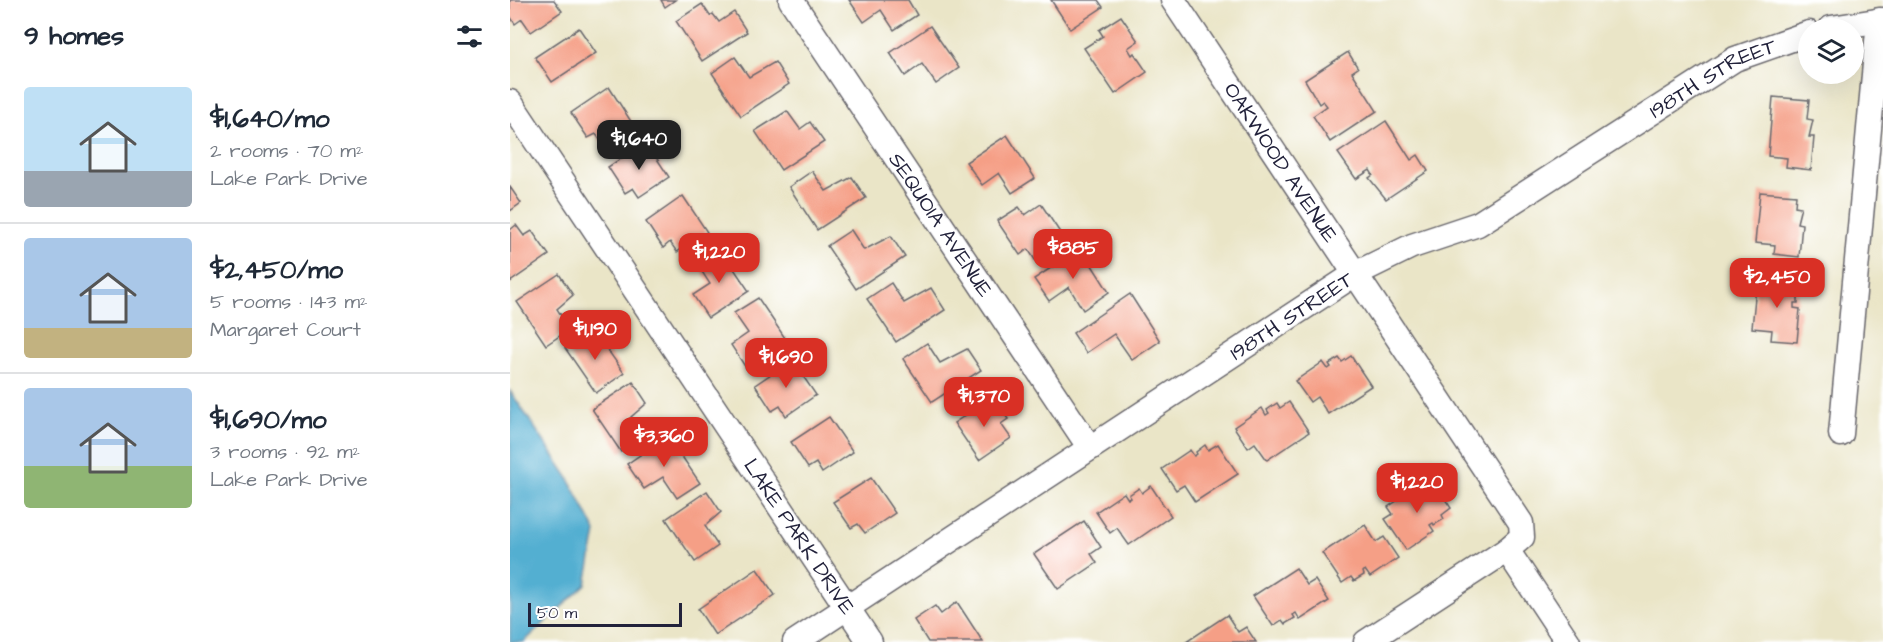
<!DOCTYPE html>
<meta charset="utf-8">
<style>
body{margin:0;font-family:"Architects Daughter",sans-serif;background:#f2f2f3;color:#1f2937;height:100vh;display:flex;flex-direction:column;font-size:22px;white-space:nowrap}
*{box-sizing:border-box;margin:0}
p{font-size:20px;color:#747a83}
.icon{flex:none;width:33px;height:33px;fill:none;stroke:currentColor;stroke-width:2;stroke-linecap:round;stroke-linejoin:round}
.map{position:relative;flex:1;overflow:hidden}
.sheet{display:flex;flex-direction:column;background:#fff;width:510px}
.sheet>*{flex:none}
.controls{position:absolute;left:1288px;top:18px;display:grid;gap:12px}
.controls a{display:grid;place-items:center;width:66px;height:66px;border-radius:50%;background:#fff;box-shadow:0 6px 24px #0002;font-size:30px}
.scale{position:absolute;left:18px;bottom:15px;width:154px;box-sizing:border-box;padding-left:6px;border:3px solid #22223b;border-top:0;font-size:16px;line-height:21px;white-space:nowrap;color:#22223b;-webkit-text-stroke:4px #fff;paint-order:stroke}
.price{position:absolute;translate:-50% -51px;padding:0 14px;border-radius:12px;background:#d93025;color:#fff;font-size:20px;line-height:39px;filter:drop-shadow(0 2px 3px #0008)}
.price::after{content:'';position:absolute;left:50%;top:36px;width:18px;height:14px;margin-left:-9px;background:inherit;clip-path:polygon(0 0,100% 0,50% 100%)}
.price.on{background:#222;color:#fff}
ul{padding:0;list-style:none}
li{display:flex;align-items:center;gap:18px;height:150px;padding:0 24px}
li+li{border-top:2px solid #e0e1e3}
li span{display:grid;place-items:center;flex:none;width:168px;height:120px;border-radius:6px;color:#555}
li>.icon{margin-inline-start:auto}
span .icon{width:72px;height:72px;fill:#fffc;stroke-width:1}
li b{font-size:26px}
h2{display:flex;justify-content:space-between;align-items:center;height:72px;padding:0 24px;font-size:26px}
main{display:flex;flex:1;min-height:0}
.map>svg:first-child{display:block}
.water{fill:#53afd1;stroke:#3a6886;stroke-width:1.5}
.building{fill:#f59f86}
.lines{fill:none;stroke-linecap:round;stroke-linejoin:round}
.minor-casing{stroke:#68666c;stroke-width:27}
.minor{stroke:#fff;stroke-width:24}
.labels{text-anchor:middle;stroke-width:5;stroke-linejoin:round;paint-order:stroke}
.street-label{font-size:21px;fill:#22223b;stroke:#fff}
</style>
<main>
<section class="sheet">
<h2>9 homes<svg class="icon" aria-label="filters" viewBox="0 0 24 24"><path d="M4 7h16M4 17h16"/><circle cx="9" cy="7" r="2"/><circle cx="15" cy="17" r="2"/></svg></h2>
<ul>
<li><span style="background:linear-gradient(#bfe0f5 70%,#9aa5b1 0)"><svg class="icon" aria-label="home" viewBox="0 0 24 24"><path d="M3 11l9-7 9 7M6 9v11h12V9"/></svg></span><div><b>$1,640/mo</b><p>2 rooms · 70 m²</p><p>Lake Park Drive</p></div></li>
<li><span style="background:linear-gradient(#a9c7e8 75%,#c2b280 0)"><svg class="icon" aria-label="home" viewBox="0 0 24 24"><path d="M3 11l9-7 9 7M6 9v11h12V9"/></svg></span><div><b>$2,450/mo</b><p>5 rooms · 143 m²</p><p>Margaret Court</p></div></li>
<li><span style="background:linear-gradient(#a9c7e8 65%,#8fb573 0)"><svg class="icon" aria-label="home" viewBox="0 0 24 24"><path d="M3 11l9-7 9 7M6 9v11h12V9"/></svg></span><div><b>$1,690/mo</b><p>3 rooms · 92 m²</p><p>Lake Park Drive</p></div></li>
</ul>
</section>
<div class="map">
<svg width="1373" height="642" viewBox="0 0 1373 642">
<rect width="100%" height="100%" fill="#fff"/>
<filter id="ink" filterUnits="userSpaceOnUse"><feTurbulence type="fractalNoise" baseFrequency=".0167" numOctaves="2"/><feDisplacementMap in="SourceGraphic" scale="12" xChannelSelector="R" yChannelSelector="G"/><feConvolveMatrix kernelMatrix="1 2 1 2 8 2 1 2 1" color-interpolation-filters="sRGB"/></filter>
<filter id="wash" filterUnits="userSpaceOnUse"><feTurbulence type="fractalNoise" baseFrequency=".008" numOctaves="4" result="noise"/><feDisplacementMap in="SourceGraphic" scale="24" xChannelSelector="R" yChannelSelector="G"/><feGaussianBlur stdDeviation="1.35" result="paint"/><feColorMatrix in="noise" values="0 0 0 0 0 0 0 0 0 0 0 0 0 0 0 0 0 1.4 0 .05"/><feComposite in="paint" operator="in"/></filter>
<g filter="url(#wash)">
<rect width="100%" height="100%" fill="#eae5c7"/>
<path class="water" d="M0 391 58 477 86 532 76 584 14 642H0Z"/>
<g id="blocks">
<g class="building">
<path d="M0 0H44L52 11 21 32 12 19 5 24 0 16Z"/>
<path d="M151 0H165L155 7Z"/>
<path d="M339 0H398L407 15 384 30 371 10 354 22Z"/>
<path d="M541 0H588L593 7 560 29Z"/>
<path d="M192 4 200 16 203 14 209 22 224 12 237 32 192 61 166 21Z"/>
<path d="M611 16 628 41 618 48 622 55 624 53 637 72 605 94 574 48 593 36 589 30Z"/>
<path d="M420 26 449 68 426 84 412 64 395 76 380 53Z"/>
<path d="M69 28 86 53 42 82 25 57Z"/>
<path d="M838 52 848 68 842 72 867 111 820 142 803 116 817 106 813 101 809 104 795 80Z"/>
<path d="M225 57 239 77 265 62 279 84 231 116 202 73Z"/>
<path d="M99 87 122 123 92 143 86 134 78 138 61 113Z"/>
<path d="M1263 97 1299 100 1297 119 1303 120 1299 137H1304L1301 170 1276 167 1277 158 1258 156Z"/>
<path d="M277 111 290 129 300 122 314 142 271 170 245 131Z"/>
<path d="M876 121 901 160 908 155 918 171 876 199 859 178 863 175 860 170 846 179 828 153Z"/>
<path d="M497 135 525 178 502 193 489 173 472 185 456 162Z"/>
<path d="M136 142 159 177 129 197 123 188 115 193 98 167Z"/>
<path d="M302 171 316 191 342 177 356 198 307 230 279 187Z"/>
<path d="M0 187 11 203 0 211Z"/>
<path d="M1250 192 1286 195 1285 206 1291 207 1287 223 1292 224 1289 257 1264 254 1265 245 1245 243Z"/>
<path d="M173 196 197 232 167 252 160 242 153 248 136 222Z"/>
<path d="M531 204 557 243 527 263 518 249 510 255 487 221 509 207 515 215Z"/>
<path d="M6 225 14 236 22 231 39 255 0 282V230Z"/>
<path d="M341 230 354 250 381 236 395 257 346 289 317 246Z"/>
<path d="M210 248 239 291 198 318 183 295 200 284 187 264Z"/>
<path d="M571 248 599 292 573 310 559 287 539 301 524 279Z"/>
<path d="M49 274 63 295 47 309 60 329 36 345 7 302Z"/>
<path d="M1247 277 1284 280 1283 291 1288 292V303H1284V308L1290 309 1287 342 1261 340 1262 330 1242 328Z"/>
<path d="M381 283 394 303 421 288 435 310 386 342 357 299Z"/>
<path d="M620 294 650 341 622 360 604 334 576 353 563 333Z"/>
<path d="M248 298 277 341 236 368 221 345 238 333 224 313Z"/>
<path d="M83 329 114 373 86 393 55 348Z"/>
<path d="M417 343 430 363 457 349 471 370 422 402 393 359Z"/>
<path d="M841 356 861 386 818 414 807 397 800 402 785 381 813 362 818 369 821 367 819 364 829 358 832 362Z"/>
<path d="M282 360 306 395 276 416 270 406 262 411 245 385Z"/>
<path d="M123 382 137 403 121 417 134 437 111 452 82 409Z"/>
<path d="M483 397 498 419 491 424 501 438 469 460 444 423Z"/>
<path d="M779 402 799 432 757 460 745 443 738 448 724 427 752 408 756 415 759 413 757 410 767 403 770 408Z"/>
<path d="M319 417 343 452 312 473 306 463 298 468 281 442Z"/>
<path d="M158 436 190 483 167 498 153 477 134 489 117 464Z"/>
<path d="M708 444 728 474 685 502 674 485 666 490 652 469 680 450 684 456 687 454 686 452 695 445 698 450Z"/>
<path d="M361 478 385 513 355 533 348 524 341 528 323 502Z"/>
<path d="M921 478 941 508 932 515 934 519 924 525 923 523 920 525 924 531 896 550 875 519 883 514 878 507Z"/>
<path d="M641 486 661 516 619 545 607 528 600 533 586 512 614 493 618 499 621 498 619 495 629 488 632 493Z"/>
<path d="M197 491 211 512 195 526 208 546 185 562 156 519Z"/>
<path d="M574 521 591 547 581 554 587 563 548 589 524 554Z"/>
<path d="M855 525 866 542 874 537 888 558 860 577 855 570 853 572 854 575 844 581 841 577 832 583 812 553Z"/>
<path d="M786 568 797 585 805 580 819 601 790 620 786 613 783 615 785 618 775 624 772 620 763 626 743 596Z"/>
<path d="M247 569 265 595 205 635 188 609Z"/>
<path d="M447 602 473 642H418L404 620 425 606 431 614Z"/>
<path d="M717 615 728 632 736 627 746 642H676Z"/>
</g>
</g>
</g>
<g filter="url(#ink)">
<use href="#blocks" fill-opacity="0" stroke="#68666c" stroke-width="1.5"/>
<g class="lines">
<g class="minor-casing">
<g id="minor">
<path id="s1" d="M281 0 580 448"/>
<path id="s2" d="M663 0 1011 523 1012 537 997 550 856 642"/>
<path d="M1321 28 1373 20"/>
<path id="s3" d="M0 102 360 642"/>
<path d="M1331 434 1369 20"/>
<path d="M997 550 1058 642"/>
<path id="s4" d="M285 642 845 274 902 246 968 224 1225 59 1299 33"/>
</g>
</g>
<use href="#minor" class="minor"/>
</g>
</g>
<g class="labels">
<g class="street-label">
<text dy="7" stroke="none"><textPath href="#s4" startOffset="1080">198TH STREET</textPath></text>
<text dy="7" stroke="none"><textPath href="#s2" startOffset="195">OAKWOOD AVENUE</textPath></text>
<text dy="7" stroke="none"><textPath href="#s1" startOffset="270">SEQUOIA AVENUE</textPath></text>
<text dy="7" stroke="none"><textPath href="#s4" startOffset="594">198TH STREET</textPath></text>
<text dy="7" stroke="none"><textPath href="#s3" startOffset="522">LAKE PARK DRIVE</textPath></text>
</g>
</g>
</svg>
<div class="controls">
<a><svg class="icon" aria-label="layers" viewBox="0 0 24 24"><path d="M12 4l9 5-9 5-9-5zM3 14l9 5 9-5"/></svg></a>
</div>
<div class="scale">50 m</div>
<b class="price on" style="left:129px;top:171px">$1,640</b>
<b class="price" style="left:563px;top:280px">$885</b>
<b class="price" style="left:209px;top:284px">$1,220</b>
<b class="price" style="left:1267px;top:309px">$2,450</b>
<b class="price" style="left:85px;top:361px">$1,190</b>
<b class="price" style="left:276px;top:389px">$1,690</b>
<b class="price" style="left:474px;top:428px">$1,370</b>
<b class="price" style="left:154px;top:468px">$3,360</b>
<b class="price" style="left:907px;top:514px">$1,220</b>
</div>
</main>
